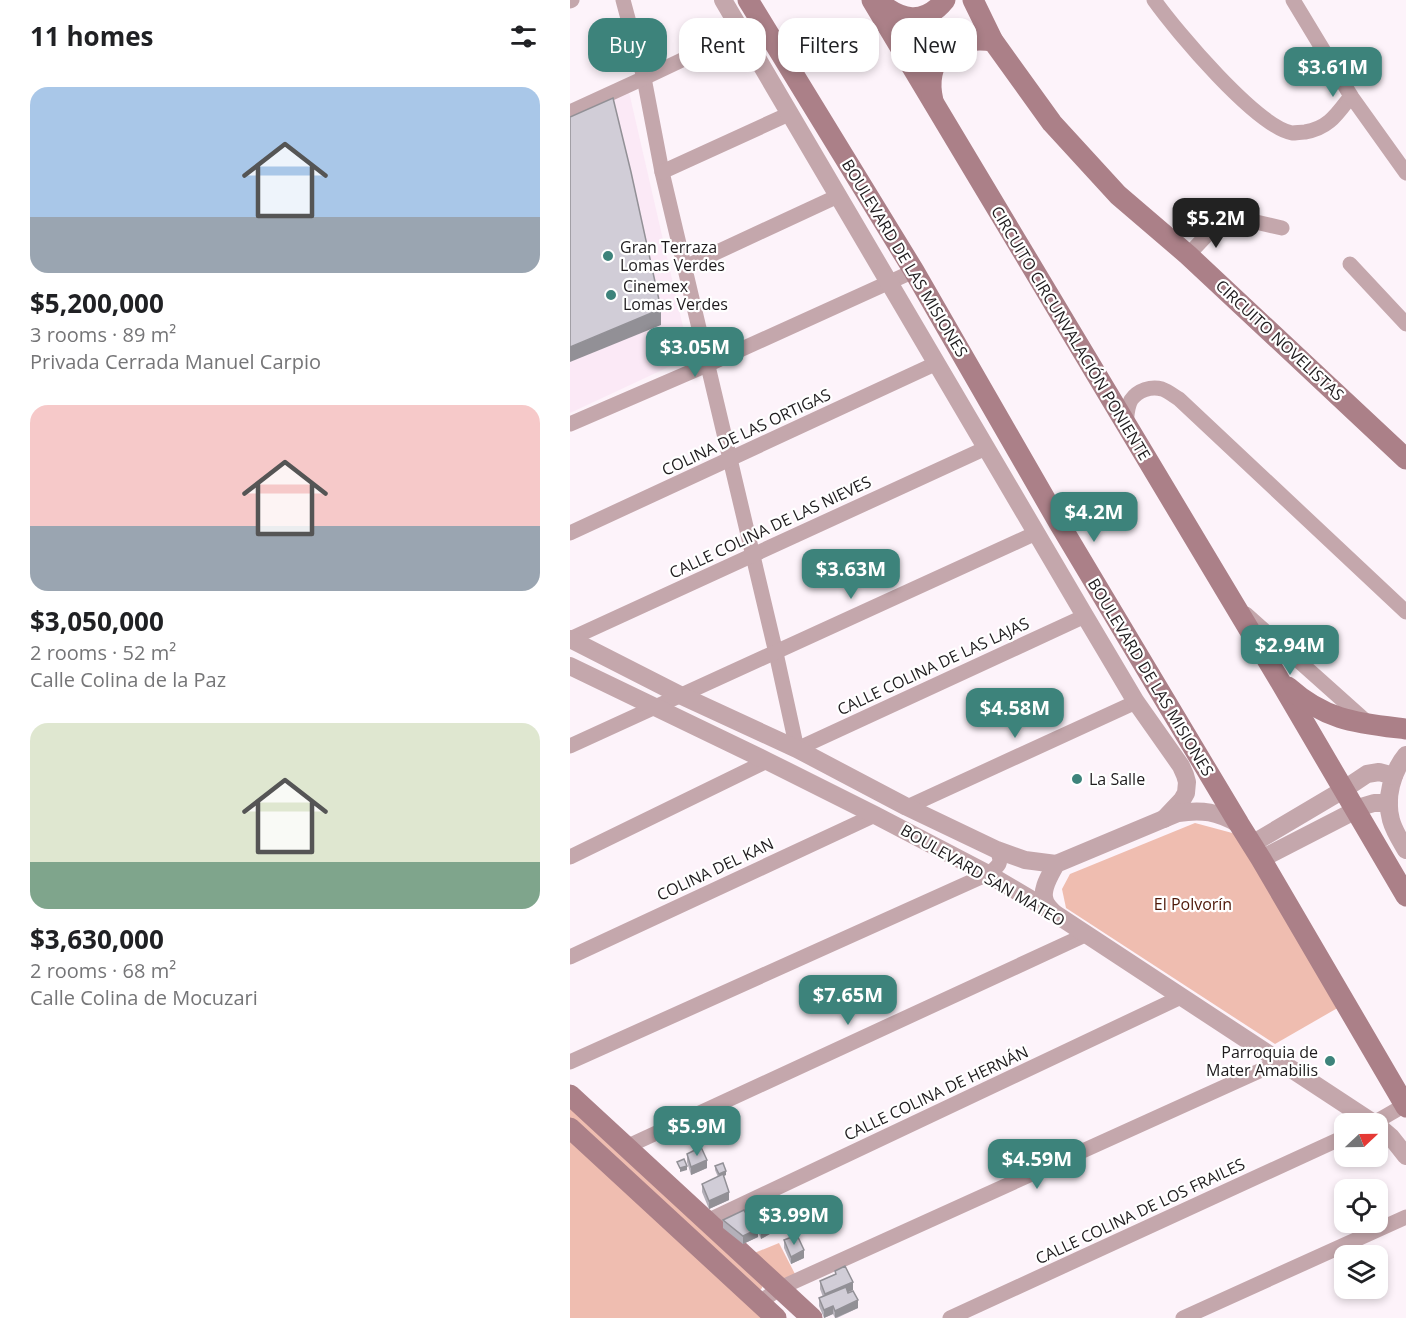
<!DOCTYPE html>
<meta charset="utf-8">
<style>
body{margin:0;font-family:"Open Sans",sans-serif;background:#f2f2f2;color:#202124;height:100vh;display:flex;flex-direction:column;font-size:22px;white-space:nowrap}
*{box-sizing:border-box;margin:0}
p{font-size:20px;color:#757577}
.icon{flex:none;width:33px;height:33px;fill:none;stroke:currentColor;stroke-width:2;stroke-linecap:round;stroke-linejoin:round}
.map{position:relative;flex:1;overflow:hidden}
.side{display:flex;flex-direction:column;background:#fff;width:570px}
.side>*{flex:none}
.top-card{position:absolute;left:18px;top:18px;width:570px;height:54px;display:flex;gap:12px}
.needle{width:39px;rotate:68deg}
.buttons{position:absolute;left:764px;top:1113px;display:grid;gap:12px}
.buttons a{display:grid;place-items:center;width:54px;height:54px;border-radius:12px;background:#fff;box-shadow:0 3px 9px #0003;font-size:30px}
.price{position:absolute;translate:-50% -51px;padding:0 14px;border-radius:12px;background:#3d837b;color:#fff;font-size:20px;line-height:39px;filter:drop-shadow(0 2px 3px #0008)}
.price::after{content:'';position:absolute;left:50%;top:36px;width:18px;height:14px;margin-left:-9px;background:inherit;clip-path:polygon(0 0,100% 0,50% 100%)}
.price.current{background:#222;color:#fff}
ul{padding:0;list-style:none}
li{display:grid;align-content:center;gap:12px;height:318px;padding:0 30px}
li span{display:grid;place-items:center;height:186px;border-radius:18px;color:#555}
li>.icon{margin-inline-start:auto}
span .icon{width:108px;height:108px;fill:#fffc;stroke-width:1}
li b{font-size:26px}
h2{display:flex;justify-content:space-between;align-items:center;height:72px;padding:0 30px;font-size:26px}
.pill{padding:0 21px;border-radius:18px;background:#fff;box-shadow:0 3px 9px #0003;font-size:21px;line-height:54px}
.pill.current{background:#3d837b;color:#fff}
main{display:flex;flex:1;min-height:0}
.map>svg:first-child{display:block}
.built{fill:#fbe9f6}
.green{fill:#efbdb0}
.lines{fill:none;stroke-linecap:round;stroke-linejoin:round}
.minor{stroke:#c4a7ac;stroke-width:15}
.tertiary{stroke:#c4a7ac;stroke-width:18}
.secondary{stroke:#ab8088;stroke-width:21}
.wall{fill:#b4b0b9}
.shaded-wall{fill:#929096}
.building{fill:#d1cdd7;stroke:#929096;stroke-width:1.5}
.poi-dot{fill:#3d837b;stroke:#fff;stroke-width:2}
.labels{text-anchor:middle;stroke-width:4.5;stroke-linejoin:round;paint-order:stroke}
.poi-label{font-size:16px;fill:#1e1b1d;stroke:#fff;text-anchor:start}
.street-label{font-size:16px;fill:#1e1b1d;stroke:#fff}
.park-label{font-size:16px;fill:#4e1707;stroke:#fff}
</style>
<main>
<section class="side">
<h2>11 homes<svg class="icon" aria-label="filters" viewBox="0 0 24 24"><path d="M4 7h16M4 17h16"/><circle cx="9" cy="7" r="2"/><circle cx="15" cy="17" r="2"/></svg></h2>
<ul>
<li><span style="background:linear-gradient(#a9c7e8 70%,#9aa5b1 0)"><svg class="icon" aria-label="home" viewBox="0 0 24 24"><path d="M3 11l9-7 9 7M6 9v11h12V9"/></svg></span><div><b>$5,200,000</b><p>3 rooms · 89 m²</p><p>Privada Cerrada Manuel Carpio</p></div></li>
<li><span style="background:linear-gradient(#f6c9c9 65%,#9aa5b1 0)"><svg class="icon" aria-label="home" viewBox="0 0 24 24"><path d="M3 11l9-7 9 7M6 9v11h12V9"/></svg></span><div><b>$3,050,000</b><p>2 rooms · 52 m²</p><p>Calle Colina de la Paz</p></div></li>
<li><span style="background:linear-gradient(#dfe7d0 75%,#7fa58c 0)"><svg class="icon" aria-label="home" viewBox="0 0 24 24"><path d="M3 11l9-7 9 7M6 9v11h12V9"/></svg></span><div><b>$3,630,000</b><p>2 rooms · 68 m²</p><p>Calle Colina de Mocuzari</p></div></li>
</ul>
</section>
<div class="map">
<svg width="836" height="1318" viewBox="0 0 836 1318">
<rect width="100%" height="100%" fill="#fdf3fa"/>
<path class="built" d="M59 92 120 357 0 413V119Z"/>
<g class="green">
<path d="M625 823 666 834 771 1006 705 1044 496 908 492 889 500 874Z"/>
<path d="M0 1106 193 1285 192 1288 190 1290 0 1121Z"/>
<path d="M0 1138 198 1318H0Z"/>
<path d="M209 1243 225 1274 211 1280 182 1254Z"/>
</g>
<g class="lines">
<g class="minor">
<path d="M53 0 74 78 92 172 206 653 227 749 515 616"/>
<path d="M584 0C606 31 686 126 722 133 726 133 731 132 735 132 759 128 767 114 781 96"/>
<path d="M723 0 781 96 836 173"/>
<path d="M0 1 2 0"/>
<path d="M0 112 74 78 171 32"/>
<path d="M92 172 219 114"/>
<path d="M618 255 654 217 660 216 712 228"/>
<path d="M780 264 836 324"/>
<path d="M115 267 268 196"/>
<path d="M0 424 139 364 344 271"/>
<path d="M556 424C557 416 557 407 561 400 568 390 581 386 592 389 598 391 604 396 609 399L836 612"/>
<path d="M0 533 367 363"/>
<path d="M676 614 797 722"/>
<path d="M0 639 416 448"/>
<path d="M0 746 466 533"/>
<path d="M337 807 566 702"/>
<path d="M0 857 197 761"/>
<path d="M0 957 305 815"/>
<path d="M0 1062 418 874C429 866 433 863 427 850"/>
<path d="M802 1124 835 1105"/>
<path d="M56 1147 515 935"/>
<path d="M137 1221 611 997"/>
<path d="M190 1302 210 1288 709 1062"/>
<path d="M380 1318 774 1137"/>
<path d="M613 1318 836 1217"/>
</g>
<g class="tertiary">
<path d="M153 0 515 616 566 702 611 766 615 775 617 782 616 793 612 800 594 819"/>
<path d="M0 639 110 695 227 749 337 807 427 850 455 860 486 864"/>
<path d="M0 666 197 761 305 815 418 874 484 913 805 1124"/>
<path d="M836 755C822 772 815 798 821 820 824 831 830 840 836 850"/>
<path d="M682 844 773 790 797 774 809 772 824 776"/>
<path d="M691 859 794 806 804 803H819"/>
<path d="M484 913C481 910 476 905 475 901 470 889 481 874 486 864L608 813C633 809 647 812 669 824"/>
<path d="M807 1125 821 1137 836 1156"/>
</g>
<g class="secondary">
<path d="M178 0 344 271 489 523 669 824 691 859 836 1107"/>
<path d="M302 0 707 676 836 896"/>
<path d="M307 0C330 21 354 26 375 0"/>
<path d="M403 0 423 41 482 123 548 195 618 255 836 459"/>
<path d="M363 101C353 58 383 35 423 41"/>
<path d="M718 687C756 721 788 723 836 729"/>
<path d="M0 1095 242 1318"/>
<path d="M0 1128 206 1318"/>
</g>
</g>
<g class="wall">
<path d="M117 1154 137 1168 121 1175 117 1162Z"/>
<path d="M145 1166 156 1175 153 1176 159 1200 139 1209 132 1192V1184L148 1177 145 1170Z"/>
<path d="M189 1209 205 1231 191 1239 188 1231V1237L173 1244 153 1228V1220L179 1219 185 1222V1215L189 1213Z"/>
<path d="M214 1240 234 1258 221 1264 214 1248Z"/>
<path d="M265 1271 283 1290 278 1292 288 1308 267 1318H265L263 1314 254 1318 249 1306V1298L253 1297 250 1289V1281L265 1275Z"/>
</g>
<g class="shaded-wall">
<path d="M91 309V325L0 362V347Z"/>
<path d="M137 1160V1168L121 1175V1167Z"/>
<path d="M117 1166V1170L110 1172V1168Z"/>
<path d="M156 1171V1175L149 1178V1174Z"/>
<path d="M159 1192V1200L139 1209V1201Z"/>
<path d="M205 1224V1231L191 1239V1231Z"/>
<path d="M188 1229V1237L173 1244V1236Z"/>
<path d="M234 1250V1258L221 1264V1257Z"/>
<path d="M283 1282V1290L255 1302V1294Z"/>
<path d="M288 1300V1308L265 1318V1311Z"/>
<path d="M263 1306V1314L254 1318V1310Z"/>
</g>
<g class="building">
<path d="M43 98 61 172 91 309 0 347V117Z"/>
<path d="M131 1147 137 1160 121 1167 117 1154Z"/>
<path d="M114 1159 117 1166 110 1168 107 1162Z"/>
<path d="M153 1163 156 1171 149 1174 145 1166Z"/>
<path d="M153 1174 159 1192 139 1201 132 1184Z"/>
<path d="M197 1207 205 1224 191 1231 185 1215 191 1212 189 1209Z"/>
<path d="M174 1210 179 1219 182 1216 188 1229 173 1236 153 1220Z"/>
<path d="M227 1235 234 1250 221 1257 214 1240Z"/>
<path d="M275 1266 283 1282 255 1294 250 1281 266 1274 265 1271Z"/>
<path d="M276 1287 278 1293 283 1291 288 1300 265 1311 263 1306 254 1310 249 1298Z"/>
</g>
<g class="poi-dot">
<circle cx="38" cy="256" r="6"/>
<circle cx="41" cy="295" r="6"/>
<circle cx="507" cy="779" r="6"/>
<circle cx="760" cy="1061" r="6"/>
</g>
<g class="labels">
<g class="poi-label">
<text x="50" y="253">Gran Terraza<tspan x="50" dy="18">Lomas Verdes</tspan></text>
<text x="53" y="292">Cinemex<tspan x="53" dy="18">Lomas Verdes</tspan></text>
<text x="519" y="785">La Salle</text>
<text x="748" y="1058" text-anchor="end">Parroquia de<tspan x="748" dy="18">Mater Amabilis</tspan></text>
</g>
<g class="street-label">
<text transform="translate(335 258) rotate(59)" y="6">BOULEVARD DE LAS MISIONES</text>
<text transform="translate(501 333) rotate(59)" y="6">CIRCUITO CIRCUNVALACIÓN PONIENTE</text>
<text transform="translate(710 340) rotate(43)" y="6">CIRCUITO NOVELISTAS</text>
<text transform="translate(176 432) rotate(-25)" y="6">COLINA DE LAS ORTIGAS</text>
<text transform="translate(200 527) rotate(-25)" y="6">CALLE COLINA DE LAS NIEVES</text>
<text transform="translate(363 666) rotate(-25)" y="6">CALLE COLINA DE LAS LAJAS</text>
<text transform="translate(581 677) rotate(59)" y="6">BOULEVARD DE LAS MISIONES</text>
<text transform="translate(145 869) rotate(-25)" y="6">COLINA DEL KAN</text>
<text transform="translate(413 875) rotate(30)" y="6">BOULEVARD SAN MATEO</text>
<text transform="translate(366 1093) rotate(-25)" y="6">CALLE COLINA DE HERNÁN</text>
<text transform="translate(570 1211) rotate(-25)" y="6">CALLE COLINA DE LOS FRAILES</text>
</g>
<g class="park-label">
<text x="623" y="910">El Polvorín</text>
</g>
</g>
</svg>
<div class="buttons">
<a><svg class="needle" viewBox="-14 -14 28 28"><path d="M0-13l5 13h-10z" fill="#e53935"/><path d="M0 13l5-13h-10z" fill="#757577"/></svg></a>
<a><svg class="icon" aria-label="locate" viewBox="0 0 24 24"><circle cx="12" cy="12" r="6"/><path d="M12 2v4M12 18v4M2 12h4M18 12h4"/></svg></a>
<a><svg class="icon" aria-label="layers" viewBox="0 0 24 24"><path d="M12 4l9 5-9 5-9-5zM3 14l9 5 9-5"/></svg></a>
</div>
<b class="price" style="left:763px;top:98px">$3.61M</b>
<b class="price current" style="left:646px;top:249px">$5.2M</b>
<b class="price" style="left:125px;top:378px">$3.05M</b>
<b class="price" style="left:524px;top:543px">$4.2M</b>
<b class="price" style="left:281px;top:600px">$3.63M</b>
<b class="price" style="left:720px;top:676px">$2.94M</b>
<b class="price" style="left:445px;top:739px">$4.58M</b>
<b class="price" style="left:278px;top:1026px">$7.65M</b>
<b class="price" style="left:127px;top:1157px">$5.9M</b>
<b class="price" style="left:467px;top:1190px">$4.59M</b>
<b class="price" style="left:224px;top:1246px">$3.99M</b>
<div class="top-card">
<a class="pill current">Buy</a>
<a class="pill">Rent</a>
<a class="pill">Filters</a>
<a class="pill">New</a>
</div>
</div>
</main>
